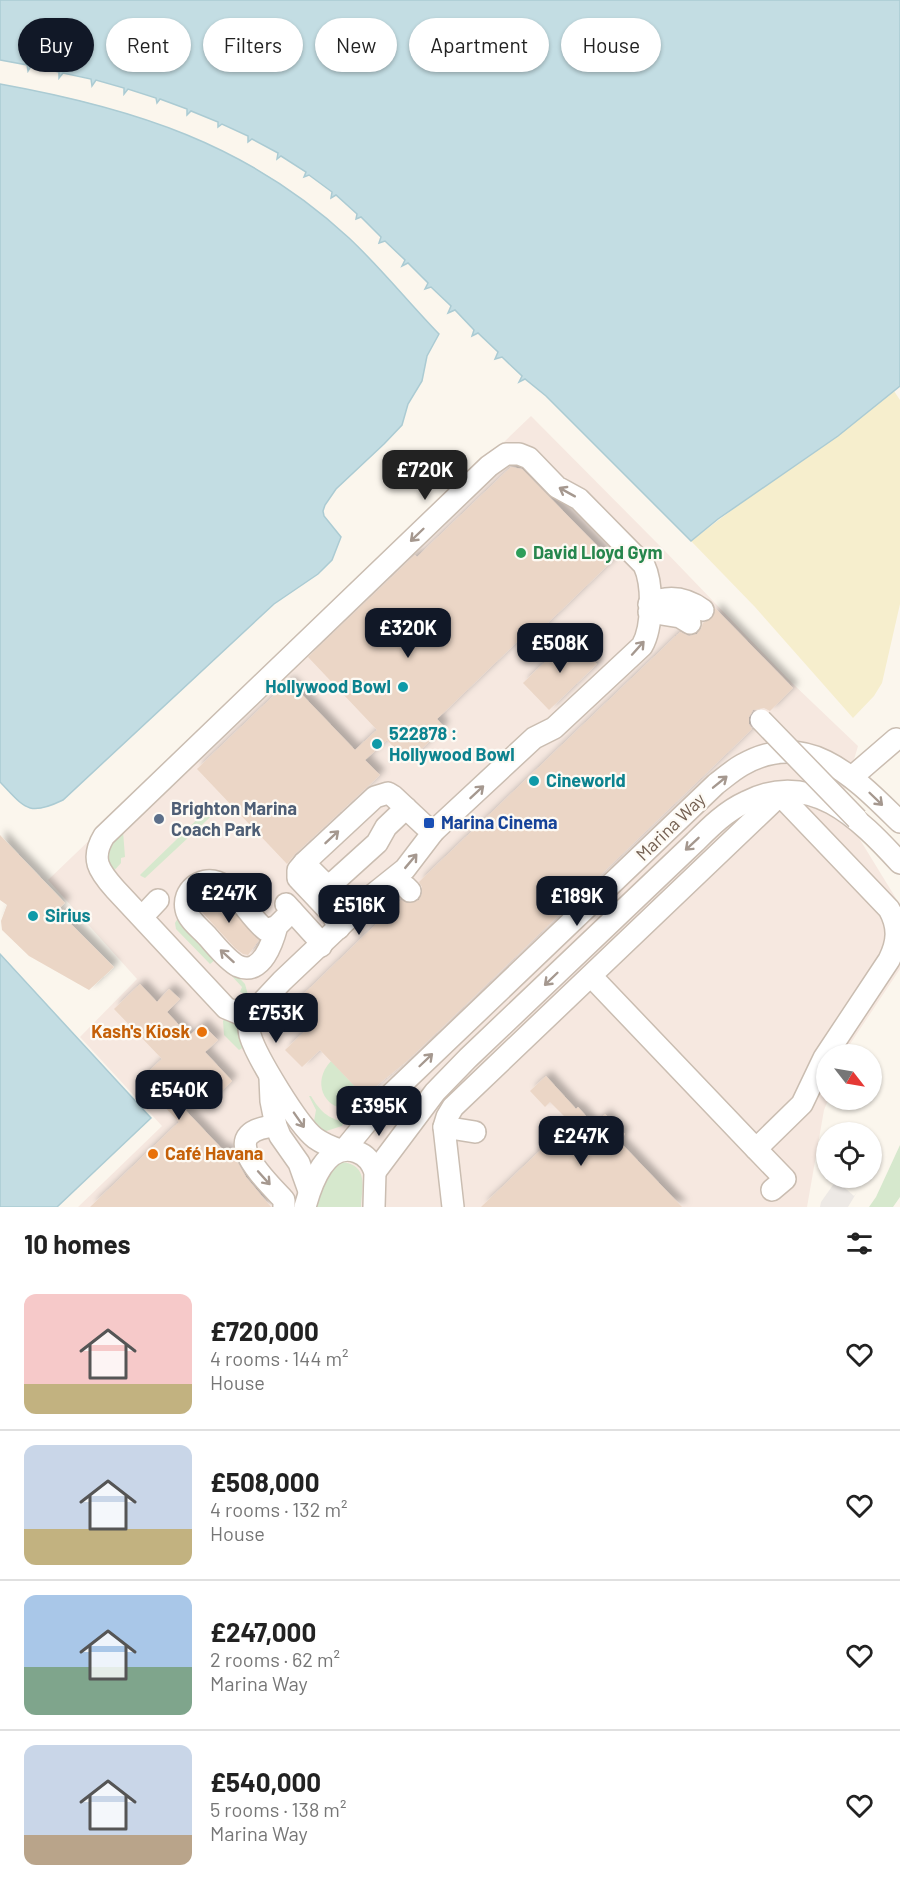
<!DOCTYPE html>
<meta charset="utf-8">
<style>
body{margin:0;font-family:Barlow,sans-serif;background:#f2f2f2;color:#222;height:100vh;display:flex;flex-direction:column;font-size:22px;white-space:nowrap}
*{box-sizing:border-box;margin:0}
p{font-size:20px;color:#767676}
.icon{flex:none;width:33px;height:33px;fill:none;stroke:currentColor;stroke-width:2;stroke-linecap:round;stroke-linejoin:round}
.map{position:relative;height:1207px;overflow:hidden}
.sheet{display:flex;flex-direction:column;background:#fff;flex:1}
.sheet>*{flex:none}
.guide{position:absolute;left:18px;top:18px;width:864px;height:54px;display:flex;gap:12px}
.needle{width:39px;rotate:121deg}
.controls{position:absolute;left:816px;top:1044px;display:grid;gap:12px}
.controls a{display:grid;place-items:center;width:66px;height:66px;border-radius:50%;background:#fff;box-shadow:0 2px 4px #0004;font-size:30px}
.price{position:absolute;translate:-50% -51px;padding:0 14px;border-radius:12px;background:#111827;color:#fff;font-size:20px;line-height:39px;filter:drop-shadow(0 2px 3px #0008)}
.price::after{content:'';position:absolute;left:50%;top:36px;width:18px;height:14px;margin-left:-9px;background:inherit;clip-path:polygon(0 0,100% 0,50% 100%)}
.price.selected{background:#222;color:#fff}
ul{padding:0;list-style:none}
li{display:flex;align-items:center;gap:18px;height:150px;padding:0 24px}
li+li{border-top:2px solid #e0e0e0}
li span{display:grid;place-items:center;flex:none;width:168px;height:120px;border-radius:12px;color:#555}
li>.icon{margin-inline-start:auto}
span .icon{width:72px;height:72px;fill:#fffc;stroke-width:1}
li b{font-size:26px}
h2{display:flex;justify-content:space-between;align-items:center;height:72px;padding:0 24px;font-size:26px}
.pill{padding:0 21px;border-radius:27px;background:#fff;box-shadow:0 2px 4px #0004;font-size:21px;line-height:54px}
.pill.selected{background:#111827;color:#fff}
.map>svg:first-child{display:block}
.commercial{fill:#f6e8e0}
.industrial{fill:#ede9e5}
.green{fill:#d6e8cd}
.sand{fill:#f6eecd}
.water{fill:#c3dde3;stroke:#abcbd3;stroke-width:1.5}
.building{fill:#ebd6c6;filter:url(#shadow)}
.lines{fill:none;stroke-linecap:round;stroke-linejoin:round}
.minor-casing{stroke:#cabdb1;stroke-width:24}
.minor{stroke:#fff;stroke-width:21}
.minor-bridge-casing{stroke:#cabdb1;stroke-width:24;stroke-linecap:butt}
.minor-bridge{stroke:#fff;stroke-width:21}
.oneway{stroke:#a5988f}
.leisure-dot{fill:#2e9e5b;stroke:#fdfaf4;stroke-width:2}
.culture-dot{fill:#0f9aa8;stroke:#fdfaf4;stroke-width:2}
.service-dot{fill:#5c6f8a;stroke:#fdfaf4;stroke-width:2}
.transit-dot{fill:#1a4fb4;stroke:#fdfaf4;stroke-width:2}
.food-dot{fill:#e8710a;stroke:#fdfaf4;stroke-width:2}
.labels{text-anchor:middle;stroke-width:4.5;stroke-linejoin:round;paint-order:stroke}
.leisure-label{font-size:18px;font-weight:bold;fill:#27864d;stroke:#fdfaf4;text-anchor:start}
.culture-label{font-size:18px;font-weight:bold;fill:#0d838f;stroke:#fdfaf4;text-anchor:start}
.service-label{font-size:18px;font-weight:bold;fill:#4e5e75;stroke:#fdfaf4;text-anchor:start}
.transit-label{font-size:18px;font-weight:bold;fill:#164399;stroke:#fdfaf4;text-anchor:start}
.street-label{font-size:18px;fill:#746052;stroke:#fdfaf4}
.food-label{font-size:18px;font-weight:bold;fill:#c56008;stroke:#fdfaf4;text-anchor:end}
</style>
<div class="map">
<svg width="900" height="1207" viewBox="0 0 900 1207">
<defs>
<filter id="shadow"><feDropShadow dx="5.5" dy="-5.5" stdDeviation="3" flood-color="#0004"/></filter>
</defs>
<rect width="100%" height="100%" fill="#fbf6ed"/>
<path class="commercial" d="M531 416 663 549 792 683 858 746 840 807 900 905V969L850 1044 857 1049 854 1054H826L828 1100 824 1110 807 1207H78L162 1126 80 1037 137 979 48 880Z"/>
<path class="industrial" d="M839 1183 854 1196 857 1192 848 1207H820L821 1202 833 1185Z"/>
<g class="green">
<path d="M212 805 221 807 145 878 141 876 140 875Z"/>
<path d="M123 831 125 857 121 858V863L112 873 108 872 107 846Z"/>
<path d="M178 918 184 921 245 984 248 995 240 992 242 987 216 959 210 964 176 929 175 923Z"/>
<path d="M225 1017 242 1029 244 1047 239 1050 224 1035 223 1021Z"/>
<path d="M331 1061 364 1096C342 1127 303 1091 331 1061Z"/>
<path d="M309 1096H311C320 1111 327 1118 344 1122L342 1126 320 1133 313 1127 316 1110Z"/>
<path d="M900 1145V1197L893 1207H869L876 1197Z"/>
<path d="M342 1162C369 1165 362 1187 361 1207H311L331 1167Z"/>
</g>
<path class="sand" d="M894 391 900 400V604L882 683 874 696 853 718 755 607 691 541 753 494 833 439Z"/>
<g class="water">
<path d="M0 0H900V386L838 436 718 519 691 541 546 396 525 379 519 382 522 376 502 357 495 359 498 352 478 333 472 336 474 330 455 310 448 313 451 306 431 287 425 289 428 283 408 263 402 266 405 260 385 241 379 243 381 237 361 217 356 219 357 214 336 195 331 198 332 192 309 175 304 177 306 172 281 156 277 159 278 153 252 139 248 142V136L222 124 218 127V122L191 111 187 115V109L160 99 157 103 156 98 128 89 124 94V88L96 80 92 86 91 79 63 73 59 78V72L31 66 28 71 27 65 0 60Z"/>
<path d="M0 84C133 108 248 144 349 238 381 268 408 302 439 334L427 356 422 381 408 404 402 425 384 444 336 489 325 505 323 511 324 516 341 537 332 560 318 574 274 604 63 800C28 817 25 808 0 782Z"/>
<path d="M0 954 151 1118 57 1207H0Z"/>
</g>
<g class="building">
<path d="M511 467 522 469 612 561 527 643 521 638 437 719 444 727 408 762 387 740 365 760 380 775 295 854 287 864 197 769 289 681 355 750 377 730 308 657 415 555 417 557Z"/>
<path d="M715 608 793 688 770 711 764 708 753 710 749 717V724L752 729 407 1061 364 1096 320 1050 302 1067 285 1050 304 1032 284 1013 401 900 407 903 419 900 422 894V887L419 882 425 876 680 632 689 636 697 634 701 629 703 623 713 617Z"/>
<path d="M571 637 597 664 549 710 523 683Z"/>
<path d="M0 835 65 903 57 910 114 967 89 990 29 956 2 930 1 921 7 905 0 900Z"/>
<path d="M210 894 222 900 259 940 248 955 243 954 235 948 201 911 204 895Z"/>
<path d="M140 984 157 1002 169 989 180 999 167 1012 189 1036 202 1024 218 1040 205 1052 232 1081 215 1098 195 1078 174 1098 223 1150 226 1148 236 1159 246 1177 271 1207H90L179 1122 139 1080 162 1059 114 1009Z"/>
<path d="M546 1076 576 1109 578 1107 594 1125 605 1114 625 1134 619 1141 682 1207H481L570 1122 550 1102 545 1107 530 1091Z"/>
</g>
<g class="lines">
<g class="minor-casing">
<g id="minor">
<path d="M649 604C668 595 685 597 703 610"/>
<path d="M649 612 680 617 690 623"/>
<path d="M852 777 896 739"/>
<path d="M304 863 323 882 329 884 335 881 377 843 386 827 406 808"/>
<path d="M391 881 406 887 410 891"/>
<path d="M286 904 316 937 321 946"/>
<path d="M142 917 158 900"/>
<path d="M277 926C273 941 262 977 238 966 227 960 217 947 208 937 201 929 188 920 186 909 182 891 201 876 217 882 237 889 250 919 266 930L277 926 292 911"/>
<path d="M339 928 332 914 298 878V870L304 863 375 797 388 793 393 796 424 825 434 831"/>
<path d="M250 1018 226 1008 115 889C99 871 90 859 104 836L489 466 506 454H519L529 458 557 487 579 499 644 565C653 584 653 627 642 646L554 728 534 738 434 831 405 869 375 893 282 981 253 1012C249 1019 248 1027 250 1035 256 1056 298 1125 315 1138 322 1143 331 1147 340 1150"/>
<path d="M270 1078 271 1101 276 1126 280 1136 299 1163 309 1191"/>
<path d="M276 1126C212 1131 265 1179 284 1200V1207"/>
<path d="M444 1127 475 1132"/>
<path d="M756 1149 785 1179 772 1190"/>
<path d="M344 1150 384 1101 716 784C724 778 733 770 742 765 808 727 856 779 900 822"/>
<path d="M375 1172 435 1092 468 1058 695 842C710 827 726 811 746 802 810 769 859 818 900 863"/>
<path d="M305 1207C311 1185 326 1140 357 1152 366 1155 372 1163 375 1172L374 1207"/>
<path d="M453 1207 444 1127 447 1117 453 1107 780 795 889 909C899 927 898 942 889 960L824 1058 802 1104 756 1149 591 976"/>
</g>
</g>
<use href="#minor" class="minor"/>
<g class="minor-bridge-casing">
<path id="minor-bridge" d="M761 720 857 819"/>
</g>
<use href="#minor-bridge" class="minor-bridge"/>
</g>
<defs><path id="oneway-shaft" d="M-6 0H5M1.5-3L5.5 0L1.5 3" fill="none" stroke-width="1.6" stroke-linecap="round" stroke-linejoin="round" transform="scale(1.5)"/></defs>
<g class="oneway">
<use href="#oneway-shaft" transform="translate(567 492) rotate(-151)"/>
<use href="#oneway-shaft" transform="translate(417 535) rotate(136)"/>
<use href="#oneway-shaft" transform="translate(638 648) rotate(-48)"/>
<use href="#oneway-shaft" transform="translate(720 782) rotate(-39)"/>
<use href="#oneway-shaft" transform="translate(477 792) rotate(-43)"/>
<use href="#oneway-shaft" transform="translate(876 799) rotate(44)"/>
<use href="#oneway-shaft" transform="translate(332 837) rotate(-43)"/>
<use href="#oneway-shaft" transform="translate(692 844) rotate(137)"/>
<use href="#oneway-shaft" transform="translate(411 861) rotate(-50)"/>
<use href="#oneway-shaft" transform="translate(227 956) rotate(-138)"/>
<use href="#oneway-shaft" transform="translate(551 979) rotate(136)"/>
<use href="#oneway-shaft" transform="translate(426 1060) rotate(-44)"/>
<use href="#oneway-shaft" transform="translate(299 1120) rotate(55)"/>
<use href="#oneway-shaft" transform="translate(264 1178) rotate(48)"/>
</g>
<circle class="leisure-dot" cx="521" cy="553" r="6"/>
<g class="culture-dot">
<circle cx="403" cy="687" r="6"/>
<circle cx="377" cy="744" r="6"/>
<circle cx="534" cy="781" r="6"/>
<circle cx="33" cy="916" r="6"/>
</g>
<circle class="service-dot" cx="159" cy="819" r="6"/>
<rect class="transit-dot" x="423" y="817" width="12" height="12" rx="3"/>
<g class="food-dot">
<circle cx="202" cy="1032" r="6"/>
<circle cx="153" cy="1154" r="6"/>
</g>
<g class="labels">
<g class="leisure-label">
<text x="533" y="559">David Lloyd Gym</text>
</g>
<g class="culture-label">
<text x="391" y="693" text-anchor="end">Hollywood Bowl</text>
<text x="389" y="740">522878 :<tspan x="389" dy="21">Hollywood Bowl</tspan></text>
<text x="546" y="787">Cineworld</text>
<text x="45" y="922">Sirius</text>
</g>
<g class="service-label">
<text x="171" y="815">Brighton Marina<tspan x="171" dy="21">Coach Park</tspan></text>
</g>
<g class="transit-label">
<text x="441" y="829">Marina Cinema</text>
</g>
<g class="street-label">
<text transform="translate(671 827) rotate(-44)" y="6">Marina Way</text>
</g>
<g class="food-label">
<text x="190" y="1038">Kash's Kiosk</text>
<text x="165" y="1160" text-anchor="start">Café Havana</text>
</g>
</g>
</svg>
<div class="controls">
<a><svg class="needle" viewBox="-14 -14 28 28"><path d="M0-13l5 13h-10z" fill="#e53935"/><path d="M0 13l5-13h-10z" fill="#767676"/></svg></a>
<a><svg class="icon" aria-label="locate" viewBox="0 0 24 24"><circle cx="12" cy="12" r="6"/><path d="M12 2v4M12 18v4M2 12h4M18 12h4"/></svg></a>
</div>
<b class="price selected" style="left:425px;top:501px">£720K</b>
<b class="price" style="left:408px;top:659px">£320K</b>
<b class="price" style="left:560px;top:674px">£508K</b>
<b class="price" style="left:229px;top:924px">£247K</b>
<b class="price" style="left:577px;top:927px">£189K</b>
<b class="price" style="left:359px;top:936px">£516K</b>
<b class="price" style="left:276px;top:1044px">£753K</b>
<b class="price" style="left:179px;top:1121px">£540K</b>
<b class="price" style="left:379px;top:1137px">£395K</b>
<b class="price" style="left:581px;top:1167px">£247K</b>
<div class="guide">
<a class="pill selected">Buy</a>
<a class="pill">Rent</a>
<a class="pill">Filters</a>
<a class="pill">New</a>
<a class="pill">Apartment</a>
<a class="pill">House</a>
</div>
</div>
<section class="sheet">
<h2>10 homes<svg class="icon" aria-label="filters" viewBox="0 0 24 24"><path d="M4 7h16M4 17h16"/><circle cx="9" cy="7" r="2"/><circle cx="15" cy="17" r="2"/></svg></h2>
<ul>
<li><span style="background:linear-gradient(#f6c9c9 75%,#c2b280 0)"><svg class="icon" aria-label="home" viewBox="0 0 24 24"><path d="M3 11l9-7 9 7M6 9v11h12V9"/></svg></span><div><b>£720,000</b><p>4 rooms · 144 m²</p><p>House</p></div><svg class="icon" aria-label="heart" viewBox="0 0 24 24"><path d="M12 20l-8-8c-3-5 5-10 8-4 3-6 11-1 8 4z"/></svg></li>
<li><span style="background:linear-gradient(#c9d6e8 70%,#c2b280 0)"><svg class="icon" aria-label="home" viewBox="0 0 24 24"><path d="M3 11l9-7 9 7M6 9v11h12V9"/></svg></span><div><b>£508,000</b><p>4 rooms · 132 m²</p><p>House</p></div><svg class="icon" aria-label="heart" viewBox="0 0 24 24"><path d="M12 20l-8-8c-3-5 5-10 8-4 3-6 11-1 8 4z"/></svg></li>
<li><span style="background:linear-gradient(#a9c7e8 60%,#7fa58c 0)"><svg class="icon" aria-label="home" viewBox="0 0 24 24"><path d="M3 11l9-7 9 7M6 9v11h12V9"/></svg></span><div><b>£247,000</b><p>2 rooms · 62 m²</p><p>Marina Way</p></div><svg class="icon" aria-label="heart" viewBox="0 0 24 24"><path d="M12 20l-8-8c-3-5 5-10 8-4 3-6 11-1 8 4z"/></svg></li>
<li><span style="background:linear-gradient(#c9d6e8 75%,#b9a48a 0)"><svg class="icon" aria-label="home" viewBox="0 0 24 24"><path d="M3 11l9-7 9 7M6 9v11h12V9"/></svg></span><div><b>£540,000</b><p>5 rooms · 138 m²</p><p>Marina Way</p></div><svg class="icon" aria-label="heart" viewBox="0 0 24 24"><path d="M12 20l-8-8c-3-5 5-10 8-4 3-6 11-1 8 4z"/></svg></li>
</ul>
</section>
